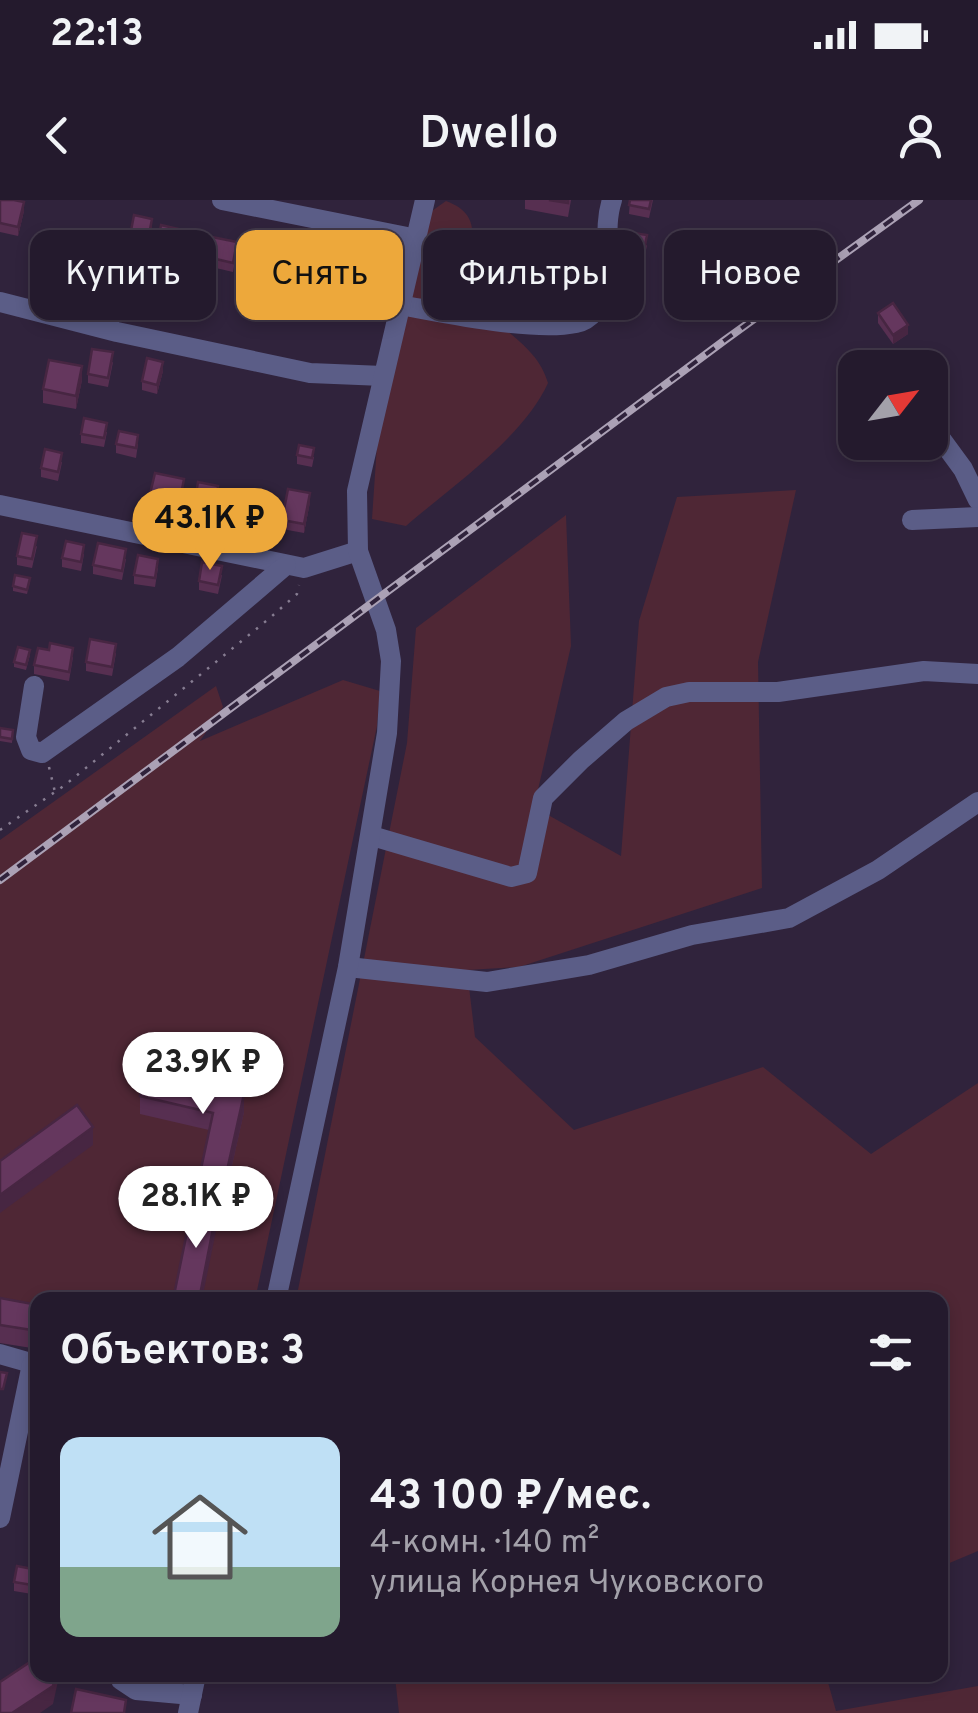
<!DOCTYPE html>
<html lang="ru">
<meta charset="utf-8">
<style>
body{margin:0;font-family:Overpass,sans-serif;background:#2c2335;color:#f1f3f6;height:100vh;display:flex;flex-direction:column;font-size:38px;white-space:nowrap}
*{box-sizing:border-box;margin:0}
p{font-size:32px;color:#a3a1aa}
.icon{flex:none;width:55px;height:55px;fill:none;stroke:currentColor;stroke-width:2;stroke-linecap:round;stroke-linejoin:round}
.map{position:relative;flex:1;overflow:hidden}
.sheet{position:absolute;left:30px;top:1092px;width:918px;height:390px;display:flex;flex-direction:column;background:#241a2d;border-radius:20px;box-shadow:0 5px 15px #0003,0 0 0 2px #413849}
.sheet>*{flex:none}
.guide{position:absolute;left:30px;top:30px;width:920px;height:90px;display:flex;gap:20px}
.needle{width:65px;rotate:59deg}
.buttons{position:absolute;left:838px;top:150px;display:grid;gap:20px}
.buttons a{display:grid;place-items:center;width:110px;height:110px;border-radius:20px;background:#241a2d;box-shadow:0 5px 15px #0003,0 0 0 2px #413849;font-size:50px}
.price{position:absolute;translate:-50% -85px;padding:0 22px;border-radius:35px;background:#fff;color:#222;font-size:32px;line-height:65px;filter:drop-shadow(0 2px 5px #0008)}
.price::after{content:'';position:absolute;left:50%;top:60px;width:30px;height:22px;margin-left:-15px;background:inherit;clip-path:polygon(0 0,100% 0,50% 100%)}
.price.current{background:#eda83b;color:#111}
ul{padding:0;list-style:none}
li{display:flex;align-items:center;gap:30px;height:250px;padding:0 30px}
li span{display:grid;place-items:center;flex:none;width:280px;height:200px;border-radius:20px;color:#555}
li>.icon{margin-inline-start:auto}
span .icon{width:120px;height:120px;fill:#fffc;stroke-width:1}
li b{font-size:42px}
h2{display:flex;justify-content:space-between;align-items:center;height:120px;padding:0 30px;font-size:42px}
.tag{padding:0 35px;border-radius:20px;background:#241a2d;box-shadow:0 5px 15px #0003,0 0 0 2px #413849;font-size:35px;line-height:90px}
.tag.current{background:#eda83b;color:#111}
.status{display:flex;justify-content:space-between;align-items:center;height:70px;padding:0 50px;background:#241a2d;direction:ltr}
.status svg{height:28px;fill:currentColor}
header{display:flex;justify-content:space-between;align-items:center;height:130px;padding:0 30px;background:#241a2d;font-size:45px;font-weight:600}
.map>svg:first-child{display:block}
.green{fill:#4f2735}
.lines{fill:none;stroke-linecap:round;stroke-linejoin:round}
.path{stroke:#877d92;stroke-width:2.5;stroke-dasharray:2.5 8;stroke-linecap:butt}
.minor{stroke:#5b5d87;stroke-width:20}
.rail-casing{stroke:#aba1b5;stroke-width:8}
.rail{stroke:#30233c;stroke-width:4;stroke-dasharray:11;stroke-linecap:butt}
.wall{fill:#572f51}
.shaded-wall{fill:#472642}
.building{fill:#65375e;stroke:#472642;stroke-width:2.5}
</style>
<div class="status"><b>22:13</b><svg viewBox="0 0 49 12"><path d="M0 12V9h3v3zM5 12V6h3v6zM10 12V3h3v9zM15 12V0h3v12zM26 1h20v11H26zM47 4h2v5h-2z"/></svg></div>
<header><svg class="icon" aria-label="back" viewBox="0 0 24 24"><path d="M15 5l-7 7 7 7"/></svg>Dwello<svg class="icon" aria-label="person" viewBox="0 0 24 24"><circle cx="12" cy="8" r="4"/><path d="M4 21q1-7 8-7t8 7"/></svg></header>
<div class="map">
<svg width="978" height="1513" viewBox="0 0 978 1513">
<rect width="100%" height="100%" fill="#30233c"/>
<g class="green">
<path d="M446 1C498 20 453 62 476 103 479 108 488 114 493 119 515 138 540 154 548 183 523 238 452 286 406 326L372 319 377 245 429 13Z"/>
<path d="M796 290 758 462 762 688 519 767 467 770 475 837 574 930 763 867 871 954 978 883V1351L940 1367V1100H296L407 543 416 428 566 315 571 446 534 607 621 656 639 421 677 297Z"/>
<path d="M343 480 380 491 377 526 255 1100H38L37 1145 0 1125V640L216 486 223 507 200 541Z"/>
<path d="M466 1475H826L836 1511 978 1486V1513H399L395 1477Z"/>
</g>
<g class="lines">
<g class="path">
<path d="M49 567 55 592"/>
<path d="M0 630 65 585 271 417 297 394 299 385"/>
</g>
<g class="minor">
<path d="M222 0 417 39"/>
<path d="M0 102 117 132 310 173 383 176"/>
<path d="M400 105C445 113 533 132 576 123 591 120 601 106 605 91 613 61 602 30 612 0"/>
<path d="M941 239 963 269 978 300"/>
<path d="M0 305 304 368 358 351"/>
<path d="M912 320 978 317"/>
<path d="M34 486 26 537 31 550 42 553 178 457 286 365"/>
<path d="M372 636 511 677 527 673 543 598 581 560 626 521 666 497 689 492H778L924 471 978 474"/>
<path d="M348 767 487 782 589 765 692 735 789 718 878 670 978 602"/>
<path d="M276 1100 348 767 387 533 391 461 386 430 358 351 357 291 425 0"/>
<path d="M0 1154 38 1165"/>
<path d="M0 1318 32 1164"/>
<path d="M120 1475 121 1480 136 1490 192 1495"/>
<path d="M188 1513 196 1475"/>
</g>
<g class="rail-casing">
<path id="rail" d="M0 680 725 140 919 0"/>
</g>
<use href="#rail" class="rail"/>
</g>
<g class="wall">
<path d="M0 0 24 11 18 36 0 32Z"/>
<path d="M525 0H571L568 17 525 9Z"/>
<path d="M630 0H653L649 18 629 14Z"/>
<path d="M152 28 146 59 128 55V46Z"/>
<path d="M191 41 187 61 157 55V46Z"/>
<path d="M647 45 641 75 621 71V62Z"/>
<path d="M237 51 233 72 203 65V56Z"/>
<path d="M269 58 264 79 243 75V66Z"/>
<path d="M319 65 316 87 285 83V74Z"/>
<path d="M564 89 560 107 534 102V93Z"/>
<path d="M878 113 908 134 893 144 878 123Z"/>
<path d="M113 162 108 187 88 183V174Z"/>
<path d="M163 171 157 194 142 190V181Z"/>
<path d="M82 180 76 209 43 203V189Z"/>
<path d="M107 232 104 247 81 243V234Z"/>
<path d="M116 244H138L136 258 116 253Z"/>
<path d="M297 255 314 257 312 267 297 264Z"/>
<path d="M62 262 58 281 41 277V268Z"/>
<path d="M184 289 180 309 150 303V294Z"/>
<path d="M218 295 214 319 194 315V306Z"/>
<path d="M310 302 304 333 282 329V320Z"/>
<path d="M272 303 267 328 250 325V316Z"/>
<path d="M37 346 32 368 17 365V356Z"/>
<path d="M84 354 81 371 62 367V358Z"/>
<path d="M126 359 122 380 93 374V365Z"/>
<path d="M158 368 155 387 134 384V375Z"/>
<path d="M222 375 218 394 199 390V381Z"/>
<path d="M30 382 27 394 13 391V386Z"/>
<path d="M116 453 112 476 86 471V462Z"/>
<path d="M30 455 26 470 14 467V462Z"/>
<path d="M73 457 69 481 34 474V465Z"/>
<path d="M0 528 13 530 12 543 0 541Z"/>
<path d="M140 896 244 912 224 1001 199 996V978L209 930 140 914Z"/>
<path d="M0 1098 38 1105V1149L0 1143Z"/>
<path d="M38 1262V1287L31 1285V1276Z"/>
<path d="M38 1296V1316L30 1314V1305Z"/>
<path d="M38 1370V1395L14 1391V1382Z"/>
</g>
<g class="shaded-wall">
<path d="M24 2V11L18 36V27Z"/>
<path d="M152 19V28L146 59V50Z"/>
<path d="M908 125V134L893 144V135Z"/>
<path d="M163 162V171L157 194V185Z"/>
<path d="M82 166V180L76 209V196Z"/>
<path d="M310 293V302L304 333V324Z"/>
<path d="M244 894V912L224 1001V984Z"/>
<path d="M93 927V945L0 1013V995Z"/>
<path d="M218 1003V1021L202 1100H199Z"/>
<path d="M56 1475H58V1481L53 1504 40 1513H12Z"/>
</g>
<g class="building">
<path d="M0 0H14L24 2 18 27 0 23Z"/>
<path d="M549 0H568V3Z"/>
<path d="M630 0H651L649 9 629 5Z"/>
<path d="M134 15 152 19 146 50 128 46Z"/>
<path d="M161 25 191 32 187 52 157 46Z"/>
<path d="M627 32 647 35 641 66 621 62Z"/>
<path d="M207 36 237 42 233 63 203 56Z"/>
<path d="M248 44 269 49 264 70 243 66Z"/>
<path d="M289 51 319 56 316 78 285 74Z"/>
<path d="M537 75 564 80 560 98 534 93Z"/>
<path d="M893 103 908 125 893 135 878 113Z"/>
<path d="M92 149 113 152 108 178 88 174Z"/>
<path d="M147 158 163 162 157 185 142 181Z"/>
<path d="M49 160 82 166 76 196 43 189Z"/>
<path d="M84 218 107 223 104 238 81 234Z"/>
<path d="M119 231 138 235 136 248 116 244Z"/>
<path d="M299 245 314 248 312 258 297 255Z"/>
<path d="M45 249 62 253 58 272 41 268Z"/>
<path d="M155 273 184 279 180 300 150 294Z"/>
<path d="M198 282 218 286 214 310 194 306Z"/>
<path d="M288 289 310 293 304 324 282 320Z"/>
<path d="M255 291 272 294 267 319 250 316Z"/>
<path d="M22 333 37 336 32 359 17 356Z"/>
<path d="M66 341 84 345 81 362 62 358Z"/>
<path d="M98 343 126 349 122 371 93 365Z"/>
<path d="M138 355 158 359 155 378 134 375Z"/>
<path d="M202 362 222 366 218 385 199 381Z"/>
<path d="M15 375 30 378 27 390 13 386Z"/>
<path d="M90 439 116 444 112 467 86 462Z"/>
<path d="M50 443 73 448 69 472 34 465 38 448 49 450Z"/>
<path d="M18 447 30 450 26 465 14 462Z"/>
<path d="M0 528 13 530 12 539 0 537Z"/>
<path d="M145 872 244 894 224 984 199 978 213 913 140 896Z"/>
<path d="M77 905 93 927 0 995V961Z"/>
<path d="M194 998 218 1003 199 1100H173Z"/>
<path d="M0 1098 38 1105V1131L0 1125Z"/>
<path d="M0 1172 7 1173 3 1189H0Z"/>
<path d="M34 1261 38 1262V1278L31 1276Z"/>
<path d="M32 1295 38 1296V1306L30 1305Z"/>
<path d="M17 1366 38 1370V1386L14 1382Z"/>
<path d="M36 1458 38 1475H56L53 1486 12 1513H0V1482Z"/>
<path d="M76 1489 126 1500 124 1513H71Z"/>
</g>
</svg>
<div class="buttons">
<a><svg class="needle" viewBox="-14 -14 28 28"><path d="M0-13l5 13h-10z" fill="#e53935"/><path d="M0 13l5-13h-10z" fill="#a3a1aa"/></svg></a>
</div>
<b class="price current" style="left:210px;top:373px">43.1K ₽</b>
<b class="price" style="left:203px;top:917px">23.9K ₽</b>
<b class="price" style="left:196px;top:1051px">28.1K ₽</b>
<div class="guide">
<a class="tag">Купить</a>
<a class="tag current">Снять</a>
<a class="tag">Фильтры</a>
<a class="tag">Новое</a>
</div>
<section class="sheet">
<h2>Объектов: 3<svg class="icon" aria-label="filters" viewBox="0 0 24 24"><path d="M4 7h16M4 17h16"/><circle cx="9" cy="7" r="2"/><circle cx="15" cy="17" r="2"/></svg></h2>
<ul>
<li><span style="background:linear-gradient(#bfe0f5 65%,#7fa58c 0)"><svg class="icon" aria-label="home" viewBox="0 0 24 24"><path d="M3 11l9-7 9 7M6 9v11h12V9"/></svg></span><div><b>43 100 ₽/мес.</b><p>4-комн. · 140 m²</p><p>улица Корнея Чуковского</p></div></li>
</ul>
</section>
</div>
